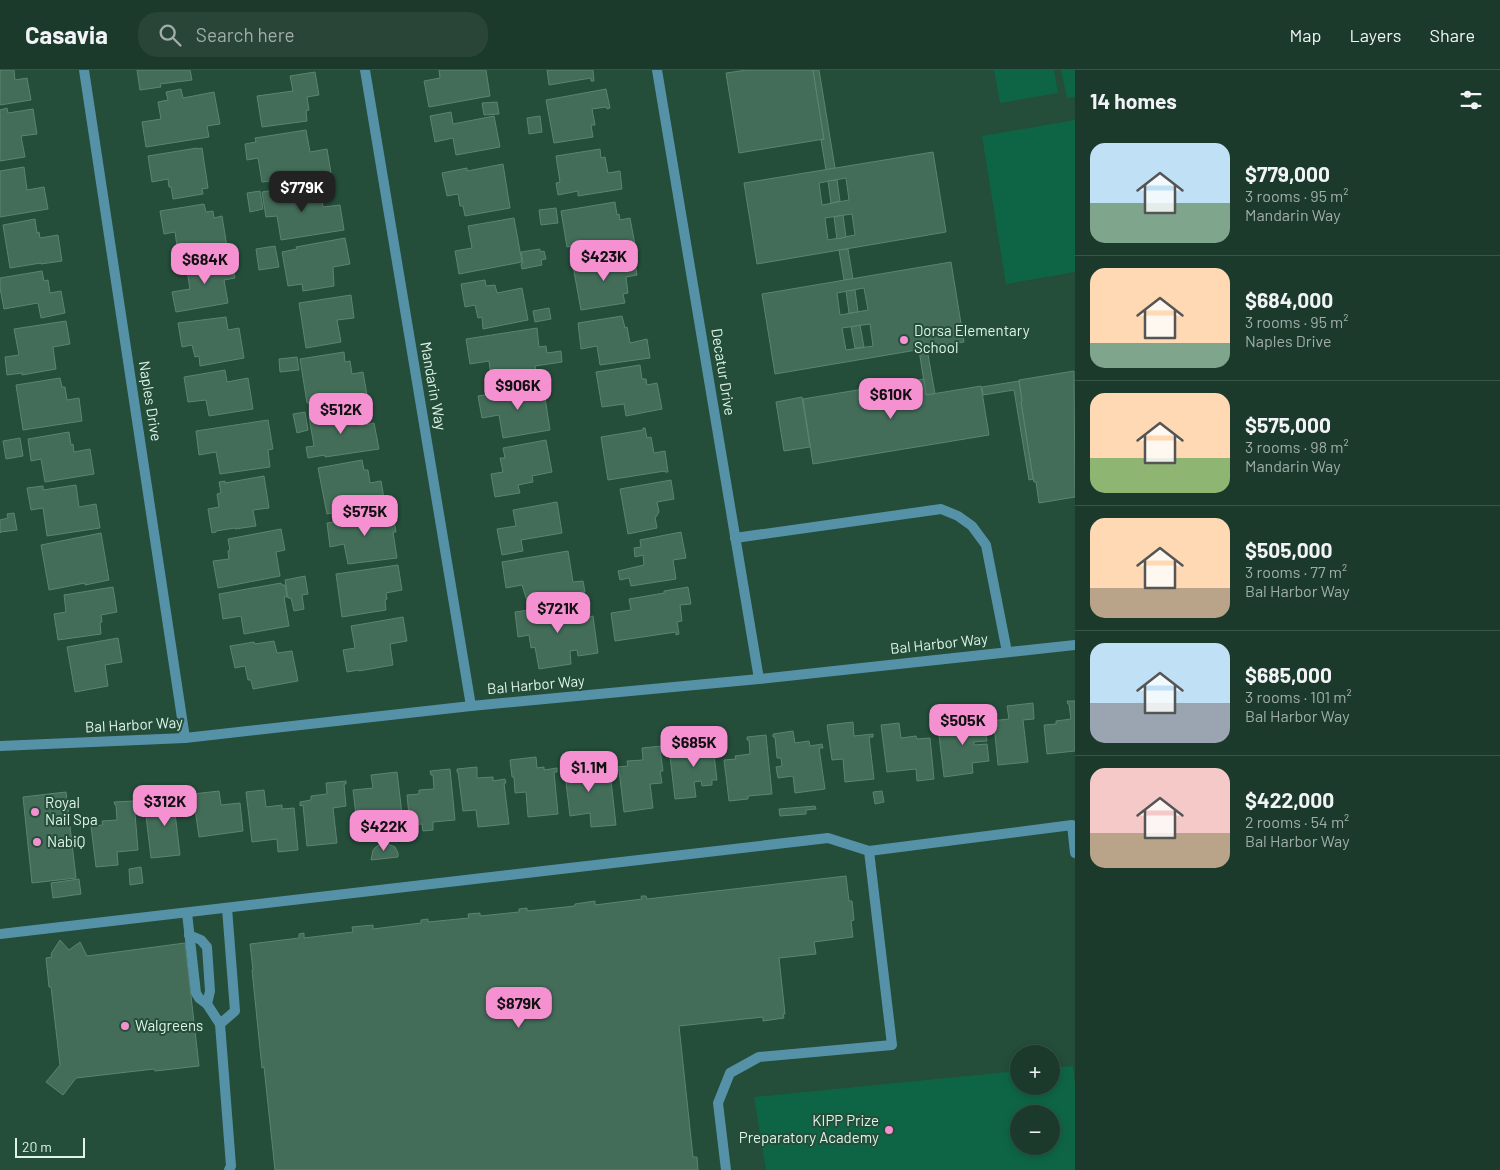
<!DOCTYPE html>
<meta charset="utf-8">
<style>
body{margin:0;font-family:Barlow,sans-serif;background:#284538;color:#f1f3f6;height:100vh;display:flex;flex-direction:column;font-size:19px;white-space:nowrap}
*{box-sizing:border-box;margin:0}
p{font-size:16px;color:#a0ada9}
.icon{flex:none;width:28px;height:28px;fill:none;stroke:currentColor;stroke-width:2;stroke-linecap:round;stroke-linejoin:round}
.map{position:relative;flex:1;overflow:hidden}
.details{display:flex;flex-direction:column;background:#1b3a2c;width:425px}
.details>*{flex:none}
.controls{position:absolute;left:1010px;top:975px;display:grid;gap:10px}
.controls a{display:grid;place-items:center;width:50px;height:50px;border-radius:50%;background:#1b3a2c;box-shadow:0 2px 8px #0003,0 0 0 1px #395448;font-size:25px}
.scale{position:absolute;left:15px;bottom:12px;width:70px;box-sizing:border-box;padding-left:5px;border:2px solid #def4e8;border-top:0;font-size:14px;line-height:18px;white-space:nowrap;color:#def4e8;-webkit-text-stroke:4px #244d3a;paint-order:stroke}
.price{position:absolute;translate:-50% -42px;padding:0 11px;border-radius:10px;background:#f590d1;color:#111;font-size:16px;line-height:32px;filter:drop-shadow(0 1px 2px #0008)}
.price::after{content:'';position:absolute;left:50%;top:30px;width:15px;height:11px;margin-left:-8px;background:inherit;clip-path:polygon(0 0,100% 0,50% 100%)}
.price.on{background:#222;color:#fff}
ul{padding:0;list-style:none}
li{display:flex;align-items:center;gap:15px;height:125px;padding:0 15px}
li+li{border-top:1px solid #395448}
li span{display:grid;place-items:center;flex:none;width:140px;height:100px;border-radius:15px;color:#555}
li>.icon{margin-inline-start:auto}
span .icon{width:60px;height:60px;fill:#fffc;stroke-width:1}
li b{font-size:21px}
h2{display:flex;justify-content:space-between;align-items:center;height:60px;padding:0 15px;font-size:21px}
header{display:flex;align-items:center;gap:30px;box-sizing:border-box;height:70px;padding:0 25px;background:#1b3a2c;border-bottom:1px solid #395448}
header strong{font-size:24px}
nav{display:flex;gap:28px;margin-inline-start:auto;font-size:18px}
.search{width:350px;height:45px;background:#284538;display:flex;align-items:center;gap:12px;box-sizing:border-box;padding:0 18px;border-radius:20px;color:#a0ada9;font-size:19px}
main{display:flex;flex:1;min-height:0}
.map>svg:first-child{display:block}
.green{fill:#0e6545;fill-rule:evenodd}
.building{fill:#436d59;stroke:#5a856f;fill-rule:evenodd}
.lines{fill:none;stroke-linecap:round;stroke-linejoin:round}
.lane{stroke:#5692a7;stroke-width:10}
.street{stroke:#5692a7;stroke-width:10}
.poi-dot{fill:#f590d1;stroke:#244d3a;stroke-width:2}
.labels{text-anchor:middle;stroke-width:4;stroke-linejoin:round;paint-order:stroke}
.poi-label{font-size:15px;fill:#def4e8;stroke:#244d3a;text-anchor:start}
.street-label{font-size:15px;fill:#def4e8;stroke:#244d3a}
</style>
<header>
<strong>Casavia</strong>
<div class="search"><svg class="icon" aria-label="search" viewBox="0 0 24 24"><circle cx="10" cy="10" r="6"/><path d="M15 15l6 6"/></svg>Search here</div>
<nav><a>Map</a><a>Layers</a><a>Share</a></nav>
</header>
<main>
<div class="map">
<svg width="1075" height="1100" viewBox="0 0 1075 1100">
<rect width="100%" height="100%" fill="#244d3a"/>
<g class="green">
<path d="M994 0H1054L1058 23 1000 33Z"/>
<path d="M1061 0H1075V27L1067 28Z"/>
<path d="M1075 50V202L1006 214 982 66Z"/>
<path d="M1073 996 1075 1014V1100H766L754 1027 1019 1001V1016H1051V998ZM1019 1044H1051V1076H1019Z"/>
</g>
<g class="building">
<path d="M0 0H14L15 10 27 8 31 30 0 35Z"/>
<path d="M137 0H190L192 10 160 14 161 17 140 20Z"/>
<path d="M439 0H486L490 26 429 37 424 11 440 8Z"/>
<path d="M547 0H593L594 11H591V8L549 15Z"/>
<path d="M747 0H813L824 69 739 83 726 3Z"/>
<path d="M813 0H819L835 98 826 100 821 70 824 69Z"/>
<path d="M315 2 319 25 307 27 309 40 306 41 307 51 262 57 257 26 293 21 290 6Z"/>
<path d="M181 19 183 28 214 22 220 54 207 56 209 67 146 77 142 52 161 49 158 32 168 30 166 22Z"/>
<path d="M606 19 610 38 607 39 606 37 592 39 595 55H591L593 67 554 73 546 30Z"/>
<path d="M497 32 499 44 484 45 482 33Z"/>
<path d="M7 38 8 43 33 39 37 64 21 66 25 87 0 91V40Z"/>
<path d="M451 42 453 54 494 46 500 77 456 85 453 68 435 72 430 46Z"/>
<path d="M540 46 542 62 529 64 527 48Z"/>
<path d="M306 60 310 82 327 79 331 103 262 112 258 88 247 90 245 74 256 72 255 68Z"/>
<path d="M197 78V79L202 78 208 118 202 119 203 124 173 129 171 117H169L168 109 152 112 148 86Z"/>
<path d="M600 79 601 88 605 87 608 103 620 101 622 119 578 126V121L558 125 556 113 560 112 556 86Z"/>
<path d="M933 82 946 162 757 194 744 113ZM846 108 849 130 822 135 819 113ZM852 144 855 165 828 170 825 148Z"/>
<path d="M503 94 510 138 465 146 463 136H460L458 124 447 126 442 103 467 98V101Z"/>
<path d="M24 97 27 120 44 117 48 139 0 147V101Z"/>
<path d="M837 110 840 131 831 133 828 111Z"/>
<path d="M306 115 307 122 318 121 319 124 321 123 323 137 340 135 344 160 281 170 277 146 266 147 262 122Z"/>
<path d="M260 121 263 139 250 142 247 123Z"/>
<path d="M615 132 617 145 619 144 620 150 630 148 635 175 593 181 592 173 567 177 561 141Z"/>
<path d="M204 134 206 142 213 141 214 148 222 146 227 177 182 184V183H178L175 162 164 164 160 141Z"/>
<path d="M556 138 558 153 541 155 539 140Z"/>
<path d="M843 145 846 167 837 169 834 147Z"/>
<path d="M514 148 522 192 459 204 455 181 472 178 468 156Z"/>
<path d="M35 149 37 163 39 162 40 168 58 165 62 191 41 194V193L10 198 3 155Z"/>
<path d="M345 168 350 194 333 197 334 216 303 221 302 214 288 216 282 182 297 179 296 177Z"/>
<path d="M275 176 279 197 259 200 256 179Z"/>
<path d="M540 179V182L544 181 546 189 541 190 542 195 522 199 521 194 523 193 521 182Z"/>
<path d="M848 179 853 209 844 210 839 180Z"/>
<path d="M634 187 637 205 626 207 628 223 623 224 625 233 581 240 573 196 618 188V190Z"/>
<path d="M220 188 221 191 231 189 235 208 224 210 228 233 176 242 172 222 190 219 186 194Z"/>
<path d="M951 192 964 272 775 304 762 224ZM864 218 868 240 840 245 837 223ZM870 254 873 276 846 280 842 258Z"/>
<path d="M42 201 44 211 48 210 50 223 61 221 65 243 41 248 38 233 4 239 0 218V208Z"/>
<path d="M485 210 486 216 495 215 497 223 522 218 528 250 483 259 482 247 478 248 475 235 465 237 461 214Z"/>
<path d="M855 220 858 242 849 243 846 221Z"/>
<path d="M351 225 354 248 337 250 341 272 306 278 299 233Z"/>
<path d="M549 238 551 249 535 252 533 241Z"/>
<path d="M622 246 625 258 627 257 630 273 647 269 650 288 600 295 597 276 581 279 578 253Z"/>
<path d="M226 247 228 260 239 258 244 288 200 296 199 286 195 287 192 275 182 277 178 253Z"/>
<path d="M66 251 70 274 53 277 56 299 22 305V303L7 305 5 287 19 285 14 259Z"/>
<path d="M860 255 864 277 855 278 851 257Z"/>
<path d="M537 258 539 277 546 276 547 283 561 281 562 292 535 296 536 301 491 308 489 291 470 294 466 269Z"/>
<path d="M927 279 935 324 926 325 919 280Z"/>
<path d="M344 282 345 292 350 291 352 304 363 302 367 325 344 329V327L307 333 300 289Z"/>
<path d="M297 287 299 300 280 302 279 289Z"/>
<path d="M640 295 642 309H646L647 315 657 313 662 339 626 346 624 334 602 337 596 302Z"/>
<path d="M225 300 227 312 248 308 253 339 209 346 206 330 188 332 184 307Z"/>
<path d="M1074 301 1075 427 1039 433 1036 412H1034L1033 409 1021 332 1022 331 1019 310Z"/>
<path d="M60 308 62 317H65L67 330 79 328 82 351 23 360 16 315Z"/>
<path d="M924 309 926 325 981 316 989 365 813 394 803 329Z"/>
<path d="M1019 311 1022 331 1021 332 1033 409 1029 410 1014 320 983 325 982 317Z"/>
<path d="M543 315 550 360 503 368 499 345 482 348 478 326Z"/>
<path d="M802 327 810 377 784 381 776 332Z"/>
<path d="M354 339 357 340 359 356 374 353 379 379 325 387V385L308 388 306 377 314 376 309 347Z"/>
<path d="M305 342 308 360 297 363 293 344Z"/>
<path d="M268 350 273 379 268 380 270 397 220 404 216 382 199 385 196 361Z"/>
<path d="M643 358H645L647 368 651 367 654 383 665 381 668 402H665V401L608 410 601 367 643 360Z"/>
<path d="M69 362 71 375 73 374 74 382 90 379 94 404 45 412 41 389 31 391 28 369Z"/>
<path d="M20 368 23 386 6 389 3 371Z"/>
<path d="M546 370 552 402 532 406 533 412 518 415 520 423 495 427 491 404 503 402 500 388H505L503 378Z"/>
<path d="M362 390 364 400H368L370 413 381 411 385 434 327 444 318 398Z"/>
<path d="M264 406 269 438 253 440 256 456 235 459V458L216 461V462L212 463 208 439 219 437 217 424 221 423 219 412 225 411V413Z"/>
<path d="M671 410 674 429 657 432 659 442 656 447H655L657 458 628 464 620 419Z"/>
<path d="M76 415 79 437 96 434 100 458 47 466 43 438 31 440 27 418 43 416V420Z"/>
<path d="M557 432 562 463 521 470 523 481 502 485 497 459 516 456 513 440Z"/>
<path d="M392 440 396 462H393L397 488 348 494 344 474 330 477 327 453 341 451 340 449Z"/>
<path d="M14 443 17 460 1 462 0 463V450L8 448 7 444Z"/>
<path d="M281 459 285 480 276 482 280 506 218 518 213 491 229 489 228 481 230 480 228 469Z"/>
<path d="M681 462 686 488 673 490 676 509 631 516 629 508 620 510 618 501 644 495 643 485 635 487 634 478 641 477 640 470Z"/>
<path d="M101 463 109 510 85 515V513L49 520 41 475Z"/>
<path d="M568 481 573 512 583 511 585 522 574 523 575 526 528 534 522 515 506 518 502 492Z"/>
<path d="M398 495 402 520 386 523 387 529 385 530 386 540 342 547 336 504Z"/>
<path d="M305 506 308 524 302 525 304 539 294 541 291 528H288L285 510Z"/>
<path d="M281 513 282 515H285L287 527H284L289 556 244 564 241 546 223 549 219 524Z"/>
<path d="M113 517 117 542 101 545 102 552 100 553 101 564 58 570 54 544 66 542 64 525Z"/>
<path d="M688 517 691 534 680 535 682 551 677 552 679 564 676 565V562L615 571 611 543 631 540 629 529 664 523V521Z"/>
<path d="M580 533 582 548 593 546 598 583 578 586 577 580 570 581 571 594 539 599 535 577 531 578 529 565 518 567 515 542Z"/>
<path d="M403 547 407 571 390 574 393 595 359 601V600L347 602 343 580 355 578 351 556Z"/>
<path d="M118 568 122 592 105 595 108 616 75 622 67 577Z"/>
<path d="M274 571 277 583 292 581 298 611 253 619 251 610H248L245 596 235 598 230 576 254 572 255 574Z"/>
<path d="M1067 631H1075V681L1047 684 1044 655 1056 654V651L1071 649 1069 634H1068Z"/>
<path d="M1033 633 1034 649 1023 650 1028 692 998 695 994 654H990V651L1009 649 1007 636Z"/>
<path d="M982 641 983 644H981L983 665H986L987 671 974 672V675L987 674 989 691 972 693 973 703 944 707 939 665H937V662L948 660V656L964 654 962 643Z"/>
<path d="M853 652 854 666 873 664V667H869L874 709 845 712 843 689 832 690 827 655Z"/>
<path d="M899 653 901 668 916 666 917 669 930 668 934 709 917 711 916 699 887 702 881 655Z"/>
<path d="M793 661 795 673 809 671 810 676 822 674 823 678H819L825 719 795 723 793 706 778 708 776 697 782 696 781 688H777L775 667H773V664Z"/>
<path d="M766 665 772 724 748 726V729L729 731 724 690 736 689 735 686 750 684 749 670H747V667Z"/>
<path d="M712 668 717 710H712V715L702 716 701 711 694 712 696 727 675 729 670 686 689 684 688 670Z"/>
<path d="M662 676V679H660L663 701H660L662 713 650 714 653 738 624 742 619 700H617L616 697 628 696 627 691 643 690 642 678Z"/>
<path d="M582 685V688H581L582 703 598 701V704L610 702 616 755 591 757 590 743 570 746 563 687Z"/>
<path d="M536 687 537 698 544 697V700L557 698V702H554L558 744 528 747 526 722 515 723 514 707H512L510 690Z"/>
<path d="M477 697V708L493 707V711L505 709 506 713H504L509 754 478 757 476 740 463 741 458 702H457V699Z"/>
<path d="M450 699 455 750 433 752V760L423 761 422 754 410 755 407 725 419 724V720L434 719 433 705H431L430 701Z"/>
<path d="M397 702 402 744 395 745 396 758 358 762 353 720 373 718 371 705Z"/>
<path d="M346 711V714H344L346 736 333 738 337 773 307 776 303 735 300 736V732L311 730V726L327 724 326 713Z"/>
<path d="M264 720 266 737 282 735V739L294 738 298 780 278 782 277 769 252 772 246 722Z"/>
<path d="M219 721 221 735 240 733 243 761 199 767 193 724Z"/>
<path d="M882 721 884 732 875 734 873 722Z"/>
<path d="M66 722 76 808 32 813 23 727Z"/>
<path d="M185 725 187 742 175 743 180 785 151 788 146 746 143 747V744L161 742 160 728Z"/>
<path d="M134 731 138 780 117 782 118 795 96 797 91 756 103 755 102 751 117 750 116 735H115L114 732Z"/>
<path d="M815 736 816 739 806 740V744L780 746 779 739Z"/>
<path d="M388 774 395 777 398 783V787L371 790 373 780 378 775Z"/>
<path d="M141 797 143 813 130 815 129 799Z"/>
<path d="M846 806 849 831H852L854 850 851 851 853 867 814 872 816 884 779 888 785 944H783L784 948 763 951V947L679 956 693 1087H697L698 1100H275L264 997 262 998 252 900H253L250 874 299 868V864L304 863V868L353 862 352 857 373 855V859L421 853V850L428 849V852L469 848 468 844 480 843V846L519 842V839L527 838V841L575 836V834L595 831V835L642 829 641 826H646L647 829Z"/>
<path d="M79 809 81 824 53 828 51 813Z"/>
<path d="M60 870 69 880 80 872 87 886 185 873 199 996 155 1001 154 999 76 1008 63 1025 46 1012 60 995 51 917H49L46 888 52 887 51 884Z"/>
</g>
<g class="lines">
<g class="lane">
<path d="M735 468 941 439 958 446 972 456 986 475 1007 582"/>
<path d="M227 838 235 941 220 954 231 1096 229 1100"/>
<path d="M187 843 196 923 199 928 207 934 220 954"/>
<path d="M0 864 828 768 869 781 1072 755 1075 783"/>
<path d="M189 865 201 870 207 877 210 921 207 934"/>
<path d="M726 1100 718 1033 730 1003 759 987 892 975 869 781"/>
</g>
<g class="street">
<path d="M84 0 185 668"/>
<path d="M365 0 471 636"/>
<path d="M657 0 759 609"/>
<path d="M0 676 185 668 471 636 759 609 1075 575"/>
</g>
</g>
<g class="poi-dot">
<circle cx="904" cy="270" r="5"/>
<circle cx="35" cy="742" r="5"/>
<circle cx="37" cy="772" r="5"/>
<circle cx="125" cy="956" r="5"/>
<circle cx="889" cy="1060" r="5"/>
</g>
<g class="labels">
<g class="poi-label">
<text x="914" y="266">Dorsa Elementary<tspan x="914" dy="17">School</tspan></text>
<text x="45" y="738">Royal<tspan x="45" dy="17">Nail Spa</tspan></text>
<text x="47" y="777">NabiQ</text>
<text x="135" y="961">Walgreens</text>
<text x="879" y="1056" text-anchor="end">KIPP Prize<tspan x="879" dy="17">Preparatory Academy</tspan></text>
</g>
<g class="street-label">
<text transform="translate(723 302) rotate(81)" y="5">Decatur Drive</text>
<text transform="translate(433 316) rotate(80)" y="5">Mandarin Way</text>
<text transform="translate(150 331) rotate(81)" y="5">Naples Drive</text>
<text transform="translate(939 574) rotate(-6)" y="5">Bal Harbor Way</text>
<text transform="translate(536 615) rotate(-5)" y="5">Bal Harbor Way</text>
<text transform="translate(134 655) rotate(-3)" y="5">Bal Harbor Way</text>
</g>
</g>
</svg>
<div class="controls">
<a>+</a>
<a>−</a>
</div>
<div class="scale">20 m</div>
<b class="price on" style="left:302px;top:143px">$779K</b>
<b class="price" style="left:604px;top:212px">$423K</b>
<b class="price" style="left:205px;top:215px">$684K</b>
<b class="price" style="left:518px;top:341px">$906K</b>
<b class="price" style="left:891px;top:350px">$610K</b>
<b class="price" style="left:341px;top:365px">$512K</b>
<b class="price" style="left:365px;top:467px">$575K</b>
<b class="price" style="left:558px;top:564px">$721K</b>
<b class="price" style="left:963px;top:676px">$505K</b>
<b class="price" style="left:694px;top:698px">$685K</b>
<b class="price" style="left:589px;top:723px">$1.1M</b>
<b class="price" style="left:165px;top:757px">$312K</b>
<b class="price" style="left:384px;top:782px">$422K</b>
<b class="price" style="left:519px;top:959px">$879K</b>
</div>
<section class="details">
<h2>14 homes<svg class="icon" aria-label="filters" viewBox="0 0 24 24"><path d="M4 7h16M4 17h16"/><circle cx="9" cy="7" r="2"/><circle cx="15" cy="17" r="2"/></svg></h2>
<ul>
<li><span style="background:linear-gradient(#bfe0f5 60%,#7fa58c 0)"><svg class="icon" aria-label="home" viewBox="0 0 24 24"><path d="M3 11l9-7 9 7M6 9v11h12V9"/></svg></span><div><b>$779,000</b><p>3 rooms · 95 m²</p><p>Mandarin Way</p></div></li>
<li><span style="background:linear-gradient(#ffd9b3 75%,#7fa58c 0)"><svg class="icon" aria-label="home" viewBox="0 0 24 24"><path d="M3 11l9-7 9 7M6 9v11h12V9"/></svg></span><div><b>$684,000</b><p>3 rooms · 95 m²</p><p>Naples Drive</p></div></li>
<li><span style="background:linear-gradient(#ffd9b3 65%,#8fb573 0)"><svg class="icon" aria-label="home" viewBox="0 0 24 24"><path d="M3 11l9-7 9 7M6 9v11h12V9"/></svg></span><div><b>$575,000</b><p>3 rooms · 98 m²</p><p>Mandarin Way</p></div></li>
<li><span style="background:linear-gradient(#ffd9b3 70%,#b9a48a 0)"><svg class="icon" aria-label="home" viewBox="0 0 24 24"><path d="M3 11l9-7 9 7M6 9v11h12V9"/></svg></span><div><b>$505,000</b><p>3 rooms · 77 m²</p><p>Bal Harbor Way</p></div></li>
<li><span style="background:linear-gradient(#bfe0f5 60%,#9aa5b1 0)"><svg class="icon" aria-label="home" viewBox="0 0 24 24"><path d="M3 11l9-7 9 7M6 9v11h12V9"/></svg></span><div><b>$685,000</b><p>3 rooms · 101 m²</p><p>Bal Harbor Way</p></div></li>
<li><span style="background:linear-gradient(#f6c9c9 65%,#b9a48a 0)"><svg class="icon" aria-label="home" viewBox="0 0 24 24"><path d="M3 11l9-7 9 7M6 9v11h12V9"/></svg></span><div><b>$422,000</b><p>2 rooms · 54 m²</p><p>Bal Harbor Way</p></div></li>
</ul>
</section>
</main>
